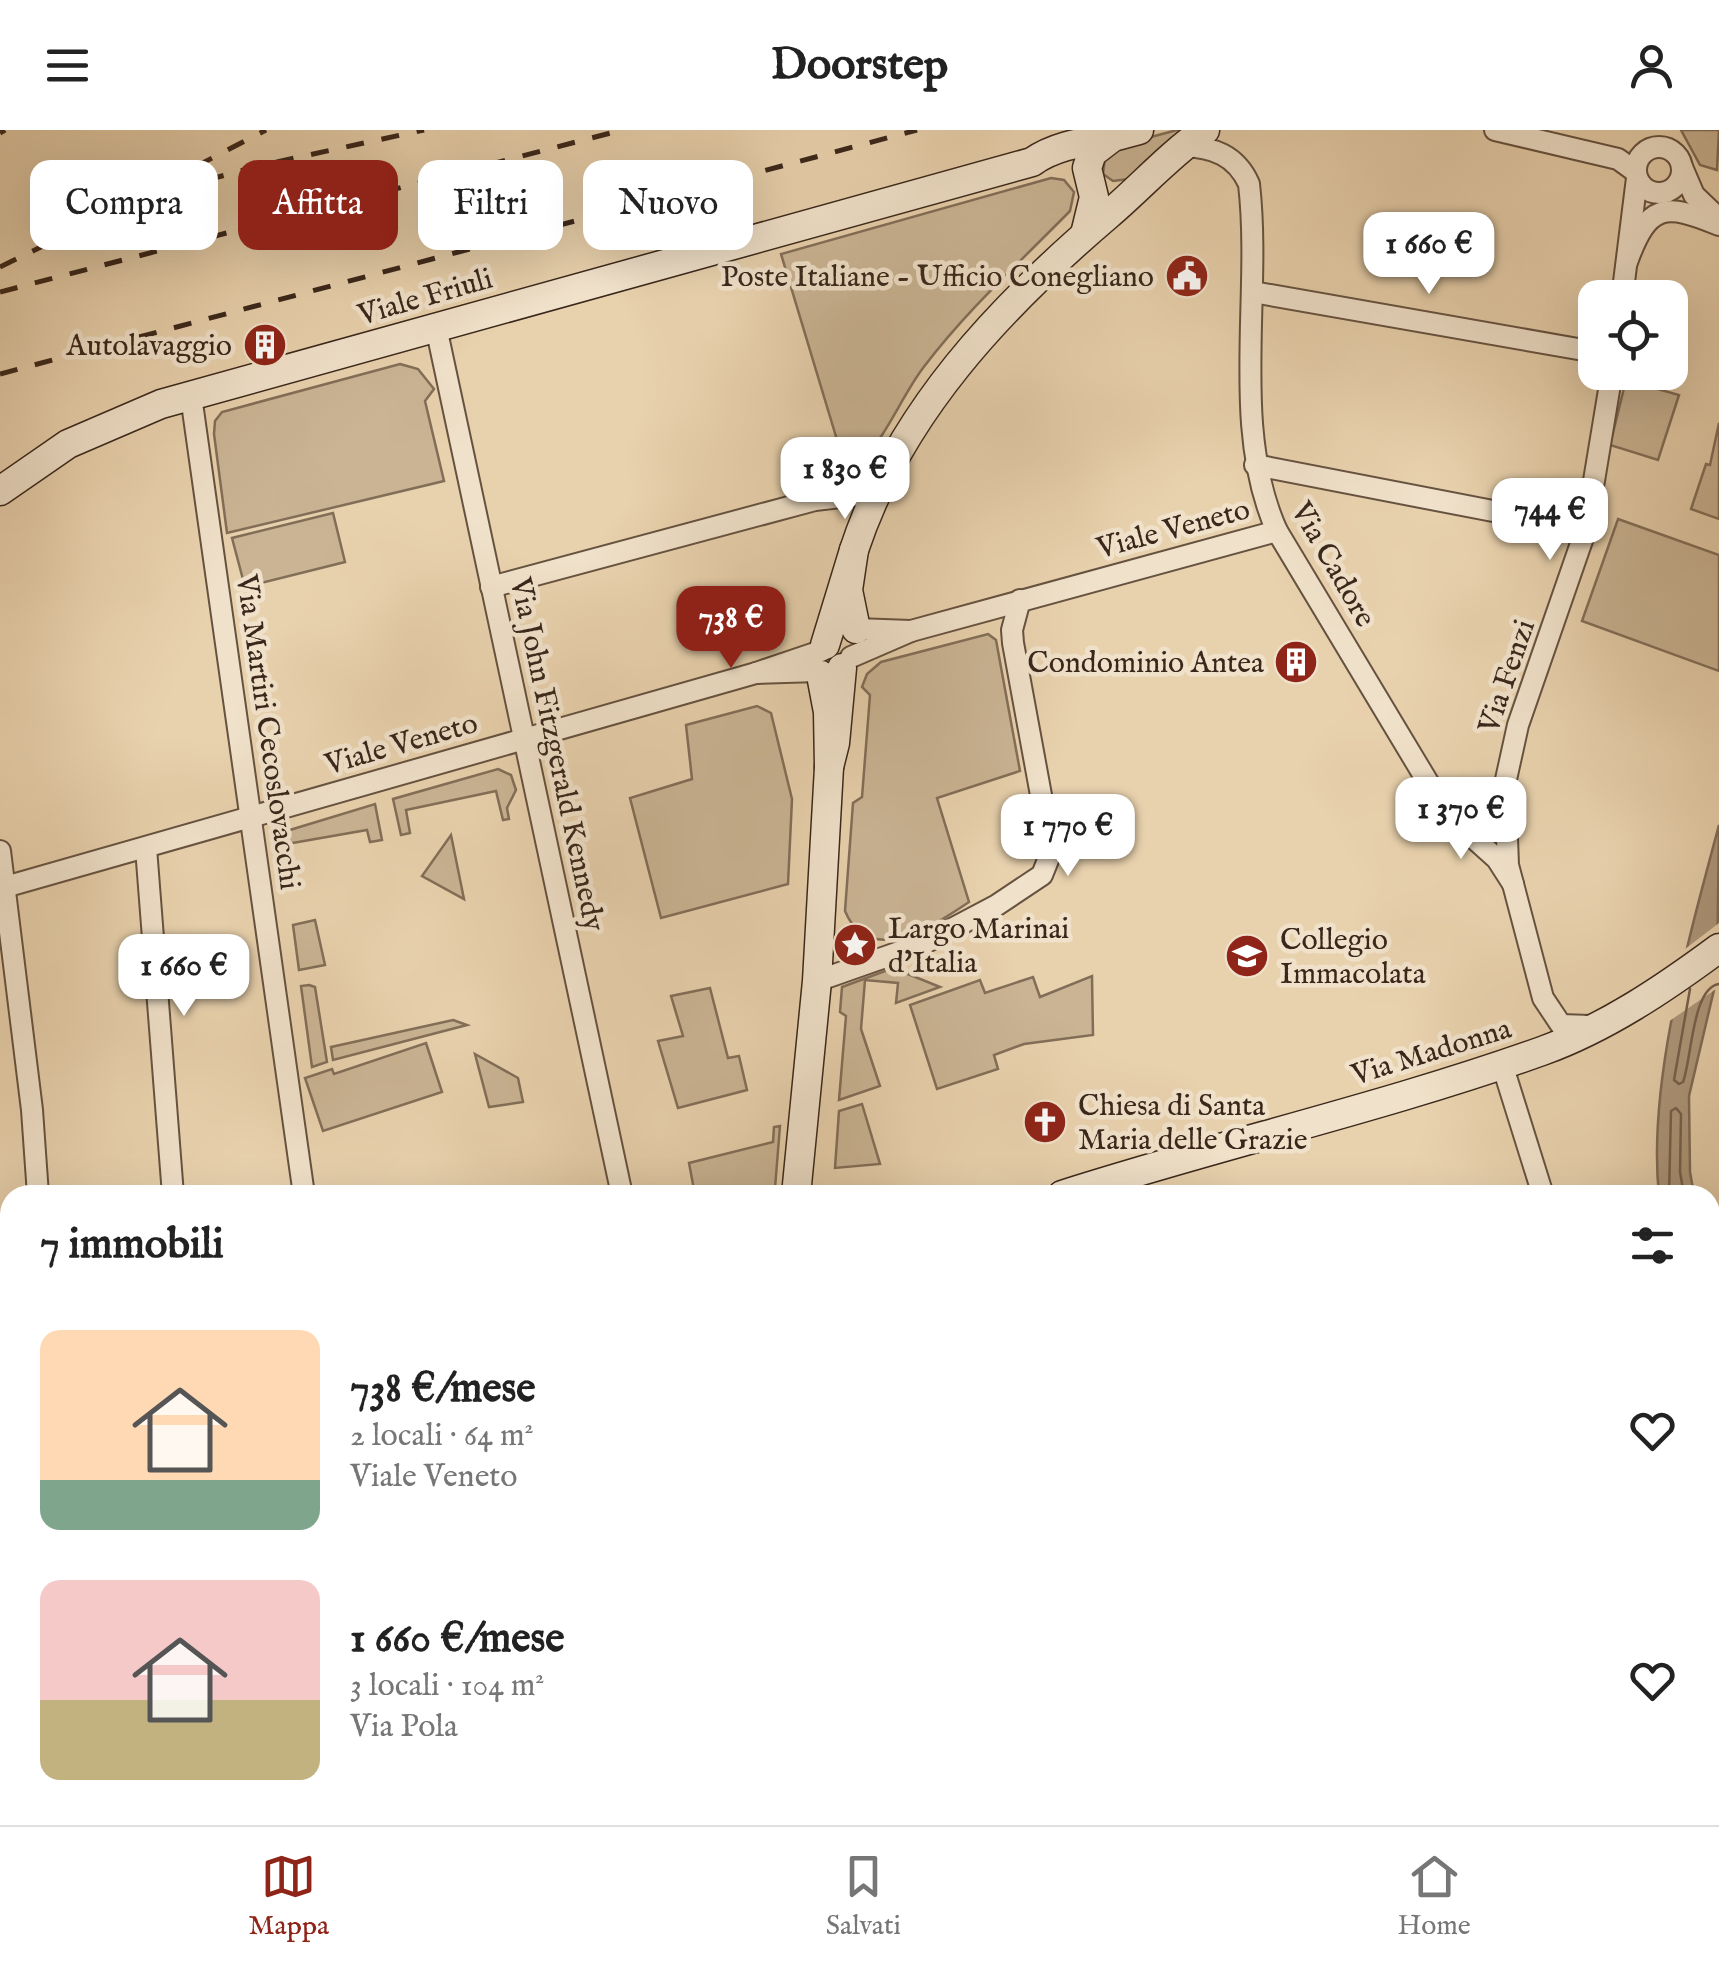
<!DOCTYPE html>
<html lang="it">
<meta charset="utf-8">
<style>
body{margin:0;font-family:"IM FELL English",serif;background:#f6f6f6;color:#222;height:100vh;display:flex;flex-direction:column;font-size:38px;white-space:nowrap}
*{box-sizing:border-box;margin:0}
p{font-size:32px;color:#767676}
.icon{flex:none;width:55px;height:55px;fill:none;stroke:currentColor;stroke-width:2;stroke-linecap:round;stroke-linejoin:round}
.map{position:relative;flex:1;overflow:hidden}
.details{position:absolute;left:0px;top:1055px;width:1720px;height:640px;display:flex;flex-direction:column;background:#fff;border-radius:30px 30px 0 0;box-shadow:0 10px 40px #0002}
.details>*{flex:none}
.banner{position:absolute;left:30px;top:30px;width:1000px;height:90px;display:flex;gap:20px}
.controls{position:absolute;left:1578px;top:150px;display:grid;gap:20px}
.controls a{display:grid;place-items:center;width:110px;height:110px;border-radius:20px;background:#fff;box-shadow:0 10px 40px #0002;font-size:50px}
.price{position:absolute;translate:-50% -85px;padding:0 22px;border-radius:20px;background:#fff;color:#222;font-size:32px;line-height:65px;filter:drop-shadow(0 2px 5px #0008)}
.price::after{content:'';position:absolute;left:50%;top:60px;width:30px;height:22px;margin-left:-15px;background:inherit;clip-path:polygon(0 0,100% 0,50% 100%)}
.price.current{background:#8f2418;color:#fff}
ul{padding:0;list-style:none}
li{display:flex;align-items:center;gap:30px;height:250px;padding:0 40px}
li span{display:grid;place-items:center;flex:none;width:280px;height:200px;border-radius:20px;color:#555}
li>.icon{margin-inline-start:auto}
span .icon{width:120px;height:120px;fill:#fffc;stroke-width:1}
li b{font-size:42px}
h2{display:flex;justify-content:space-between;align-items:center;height:120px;padding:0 40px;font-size:42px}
.chip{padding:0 35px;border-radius:20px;background:#fff;box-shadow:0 10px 40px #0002;font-size:35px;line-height:90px}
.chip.current{background:#8f2418;color:#fff}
header{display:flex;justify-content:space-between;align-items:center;height:130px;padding:0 40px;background:#fff;font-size:45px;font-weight:700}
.tabs{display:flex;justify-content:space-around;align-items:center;height:140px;border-top:2px solid #e0e0e0;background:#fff;font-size:28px;color:#767676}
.tabs a{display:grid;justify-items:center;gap:5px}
.tabs .current{color:#8f2418}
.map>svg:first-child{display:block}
.green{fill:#cab494;stroke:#826e58;stroke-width:2.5}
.water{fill:#ad977b;stroke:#7f6a55;stroke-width:2.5}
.pier{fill:#e8d1ad}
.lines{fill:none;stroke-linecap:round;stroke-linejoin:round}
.shore{stroke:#745f4b;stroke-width:2.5}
.street-casing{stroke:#665240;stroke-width:24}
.secondary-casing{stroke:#3a271b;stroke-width:31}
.street{stroke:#f0e1ca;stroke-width:20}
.secondary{stroke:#f0e1ca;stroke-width:28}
.rail{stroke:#3a271b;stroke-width:5;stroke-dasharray:18 18;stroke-linecap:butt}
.labels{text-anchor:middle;stroke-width:9;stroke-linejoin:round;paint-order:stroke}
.poi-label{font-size:30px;fill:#3a271b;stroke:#f0e1ca;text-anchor:end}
.street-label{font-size:30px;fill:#3a271b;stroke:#f0e1ca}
</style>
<header><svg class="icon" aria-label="menu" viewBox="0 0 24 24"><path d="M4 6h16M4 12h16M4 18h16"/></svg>Doorstep<svg class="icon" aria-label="person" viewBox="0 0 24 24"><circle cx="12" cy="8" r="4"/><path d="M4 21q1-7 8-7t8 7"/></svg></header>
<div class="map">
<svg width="1719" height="1695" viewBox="0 0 1719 1695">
<rect width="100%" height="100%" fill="#e8d1ad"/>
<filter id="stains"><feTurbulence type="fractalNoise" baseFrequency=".002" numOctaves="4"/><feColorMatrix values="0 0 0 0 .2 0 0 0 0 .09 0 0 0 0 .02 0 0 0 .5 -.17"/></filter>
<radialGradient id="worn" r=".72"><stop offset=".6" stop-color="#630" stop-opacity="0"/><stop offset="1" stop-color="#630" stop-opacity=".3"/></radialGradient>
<g class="green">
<path d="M1177 0H1187L1129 49 1113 51 1103 44 1105 28 1121 15Z"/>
<path d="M1681 0H1719L1717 40 1700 35Z"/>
<path d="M1051 48 1064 50 1074 62 1070 81C1020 132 966 181 923 238 898 271 882 320 847 343L781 124Z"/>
<path d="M400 234 418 239 434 259 425 271 444 351 227 403 214 304 215 291 222 282Z"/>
<path d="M1626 250 1679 265 1658 330 1610 315Z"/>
<path d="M1719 293V389L1691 379 1706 334 1710 335Z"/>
<path d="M333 383 345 432 245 457 232 408Z"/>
<path d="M1618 389 1719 425V541L1582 491Z"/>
<path d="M988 504 996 510 1020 641 937 668 969 772C935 795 869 839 845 781L853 673 862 667 870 565 862 557 867 544 881 532Z"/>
<path d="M757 576 771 583 792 669 788 754 661 788 630 668 692 649 686 595Z"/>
<path d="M498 639 511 645 516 660 507 678 509 689 503 690 496 661 406 680 410 703 401 705 393 669Z"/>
<path d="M375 674 382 710 370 712 367 700 281 715 280 703Z"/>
<path d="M451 705 464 769 422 746Z"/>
<path d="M315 790 325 835 299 840 293 795Z"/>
<path d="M893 838 940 857 896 873 898 853 865 850 861 899 880 956 839 970 846 886 840 882 842 857Z"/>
<path d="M1092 846 1093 905 1024 914 994 925 998 939 937 959 910 875 980 850 985 863 1033 847 1040 867Z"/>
<path d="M309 855 315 857 327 932 312 937 301 856Z"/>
<path d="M710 858 728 928 739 926 747 960 678 978 658 911 683 906 671 866Z"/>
<path d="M453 890 467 895 333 930 331 917Z"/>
<path d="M426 913 442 962 323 1001 305 948 332 939 334 944Z"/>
<path d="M475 924 518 948 523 972 489 977Z"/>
<path d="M862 974 880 1034 835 1038 839 981Z"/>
<path d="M780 996 775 1058 746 1065H695L689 1033 773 1012 774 997Z"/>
</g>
<path class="water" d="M1719 695 1717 847 1689 966 1690 1042 1694 1065H1659C1647 953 1690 804 1719 695Z"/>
<path class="pier" d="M1719 793V857L1668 892 1685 819Z"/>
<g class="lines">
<g class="shore">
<path d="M1690 859 1674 950 1679 954 1683 952C1692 928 1692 858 1719 854"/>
<path d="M1669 1065 1671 981 1676 978 1681 984 1680 1042 1684 1065"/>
</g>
<g class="street-casing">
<g id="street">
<path d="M1495 0 1618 29 1636 42"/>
<path d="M1183 16C1213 17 1236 25 1249 54 1262 167 1230 297 1277 401L1447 684 1497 729 1513 754"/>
<circle cx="1659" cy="40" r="23"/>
<path d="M1682 37 1694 65 1717 87"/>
<path d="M1627 132C1648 74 1664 72 1719 95"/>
<path d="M1253 162 1595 222"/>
<path d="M1622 168 1637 48"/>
<path d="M436 197 622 1065"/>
<path d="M191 266 304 1065"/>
<path d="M1255 335 1586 399"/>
<path d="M491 457 815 370 875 363"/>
<path d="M911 501 1277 401"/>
<path d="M851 527 911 501 856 499"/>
<path d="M818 541 756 543 821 521"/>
<path d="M146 718 173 1065"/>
<path d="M0 721 32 980 38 1065"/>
<path d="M5 757 756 543"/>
<path d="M817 851 925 813 997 775 1042 745 1050 725V714L1013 513 1012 500 1020 470"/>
<path d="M1590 896 1561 895 1543 868 1508 735 1505 654 1518 595 1586 399 1612 242"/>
<path d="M1502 934 1543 1065"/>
<path d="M0 1402 10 1399"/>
<path d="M1671 1685 1672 1695"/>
<path d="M254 1693 255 1695"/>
<path d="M306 1695 309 1685"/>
</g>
</g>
<g class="secondary-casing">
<g id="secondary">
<path d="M1086 100 1094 67 1087 38 1092 23 1113 7 1139 0"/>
<path d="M0 361 68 314 161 274 1032 32C1056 15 1085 12 1113 7"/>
<path d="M854 420C899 283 1000 177 1108 85 1141 57 1169 25 1205 0"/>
<path d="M825 515 854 420 848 460 856 499"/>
<path d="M821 545 828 582 829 637 835 613 842 538"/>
<path d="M796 1065 817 851 829 637"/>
<path d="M1062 1065C1221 1014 1385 977 1542 921 1606 898 1665 858 1719 818"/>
<path d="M0 1213 10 1215"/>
<path d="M770 1695V1685"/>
<path d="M1097 1695V1685"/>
</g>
</g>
<use href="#street" class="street"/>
<use href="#secondary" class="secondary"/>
<g class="rail">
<path d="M0 3 5 0"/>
<path d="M164 53 266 0"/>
<path d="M265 77 395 43"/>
<path d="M79 85 175 32"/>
<path d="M72 102 182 57 258 36 424 0"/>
<path d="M0 137 84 96"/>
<path d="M0 162 622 0"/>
<path d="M0 244 917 0"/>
</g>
</g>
<defs>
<g id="civic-disc" transform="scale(2.25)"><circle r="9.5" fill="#8f2418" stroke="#f0e1ca"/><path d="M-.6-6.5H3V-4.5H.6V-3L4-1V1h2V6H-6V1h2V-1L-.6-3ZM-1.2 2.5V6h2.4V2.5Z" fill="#fff"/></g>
<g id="building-disc" transform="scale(2.25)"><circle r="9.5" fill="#8f2418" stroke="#f0e1ca"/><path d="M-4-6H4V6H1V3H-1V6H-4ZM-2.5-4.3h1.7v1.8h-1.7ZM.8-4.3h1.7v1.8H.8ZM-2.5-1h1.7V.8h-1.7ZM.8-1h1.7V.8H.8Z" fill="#fff"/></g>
<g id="sight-disc" transform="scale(2.25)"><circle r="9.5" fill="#8f2418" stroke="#f0e1ca"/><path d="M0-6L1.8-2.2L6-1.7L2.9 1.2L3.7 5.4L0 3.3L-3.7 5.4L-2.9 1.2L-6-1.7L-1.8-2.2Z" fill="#fff"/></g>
<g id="school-disc" transform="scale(2.25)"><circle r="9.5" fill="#8f2418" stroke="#f0e1ca"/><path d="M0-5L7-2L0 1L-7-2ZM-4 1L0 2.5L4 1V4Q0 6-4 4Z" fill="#fff"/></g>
<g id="church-disc" transform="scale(2.25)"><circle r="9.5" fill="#8f2418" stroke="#f0e1ca"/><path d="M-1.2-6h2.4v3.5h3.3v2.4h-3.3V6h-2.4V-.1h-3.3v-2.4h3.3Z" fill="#fff"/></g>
</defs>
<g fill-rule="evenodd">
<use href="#civic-disc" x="1187" y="146"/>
<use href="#building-disc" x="265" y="215"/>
<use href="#building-disc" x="1296" y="532"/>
<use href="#sight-disc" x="855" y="815"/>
<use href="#school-disc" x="1247" y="826"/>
<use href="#church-disc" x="1045" y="992"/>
</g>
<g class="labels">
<g class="poi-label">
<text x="1154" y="156">Poste Italiane - Ufficio Conegliano</text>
<text x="232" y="225">Autolavaggio</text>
<text x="1264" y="542">Condominio Antea</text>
<text x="888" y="808" text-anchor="start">Largo Marinai<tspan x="888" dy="34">d'Italia</tspan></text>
<text x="1280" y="819" text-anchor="start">Collegio<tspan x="1280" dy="34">Immacolata</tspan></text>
<text x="1078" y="985" text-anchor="start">Chiesa di Santa<tspan x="1078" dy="34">Maria delle Grazie</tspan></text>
</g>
<g class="street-label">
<text transform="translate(425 166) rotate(-16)" y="10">Viale Friuli</text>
<text transform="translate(1173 398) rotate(-15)" y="10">Viale Veneto</text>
<text transform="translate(1334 434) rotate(60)" y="10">Via Cadore</text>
<text transform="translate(1506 546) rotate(-71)" y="10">Via Fenzi</text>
<text transform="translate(269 602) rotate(82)" y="10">Via Martiri Cecoslovacchi</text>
<text transform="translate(401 613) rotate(-16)" y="10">Viale Veneto</text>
<text transform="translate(558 624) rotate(78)" y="10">Via John Fitzgerald Kennedy</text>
<text transform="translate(1431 921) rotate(-17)" y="10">Via Madonna</text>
</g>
</g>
<rect width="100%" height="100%" filter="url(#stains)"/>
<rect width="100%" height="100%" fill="url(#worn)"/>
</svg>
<div class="controls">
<a><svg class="icon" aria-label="locate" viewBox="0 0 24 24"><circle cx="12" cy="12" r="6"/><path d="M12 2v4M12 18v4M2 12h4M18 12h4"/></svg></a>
</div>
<b class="price" style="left:1429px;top:167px">1 660 €</b>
<b class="price" style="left:845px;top:392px">1 830 €</b>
<b class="price" style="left:1550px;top:433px">744 €</b>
<b class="price current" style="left:731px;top:541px">738 €</b>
<b class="price" style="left:1461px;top:732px">1 370 €</b>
<b class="price" style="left:1068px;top:749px">1 770 €</b>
<b class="price" style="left:184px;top:889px">1 660 €</b>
<div class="banner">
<a class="chip">Compra</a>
<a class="chip current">Affitta</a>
<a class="chip">Filtri</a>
<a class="chip">Nuovo</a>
</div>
<section class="details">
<h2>7 immobili<svg class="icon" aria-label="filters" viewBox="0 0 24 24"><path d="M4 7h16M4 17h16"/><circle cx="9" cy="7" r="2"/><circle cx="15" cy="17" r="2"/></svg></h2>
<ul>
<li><span style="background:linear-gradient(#ffd9b3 75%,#7fa58c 0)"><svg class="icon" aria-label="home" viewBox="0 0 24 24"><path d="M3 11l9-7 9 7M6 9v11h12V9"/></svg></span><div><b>738 €/mese</b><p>2 locali · 64 m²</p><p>Viale Veneto</p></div><svg class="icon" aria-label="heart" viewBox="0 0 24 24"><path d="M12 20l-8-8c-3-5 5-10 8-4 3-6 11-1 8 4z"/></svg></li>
<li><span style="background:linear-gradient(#f6c9c9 60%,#c2b280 0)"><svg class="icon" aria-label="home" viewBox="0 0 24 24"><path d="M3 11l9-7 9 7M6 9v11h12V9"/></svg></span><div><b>1 660 €/mese</b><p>3 locali · 104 m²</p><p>Via Pola</p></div><svg class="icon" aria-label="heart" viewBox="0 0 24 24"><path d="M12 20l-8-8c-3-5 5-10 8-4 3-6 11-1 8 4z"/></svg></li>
</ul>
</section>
</div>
<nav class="tabs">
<a class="current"><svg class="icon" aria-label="map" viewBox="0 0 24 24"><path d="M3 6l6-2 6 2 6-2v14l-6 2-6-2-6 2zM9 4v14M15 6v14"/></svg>Mappa</a>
<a><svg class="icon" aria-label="saved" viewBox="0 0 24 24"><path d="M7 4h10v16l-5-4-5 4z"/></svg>Salvati</a>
<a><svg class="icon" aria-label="home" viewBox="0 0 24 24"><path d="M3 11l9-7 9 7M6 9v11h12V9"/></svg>Home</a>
</nav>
